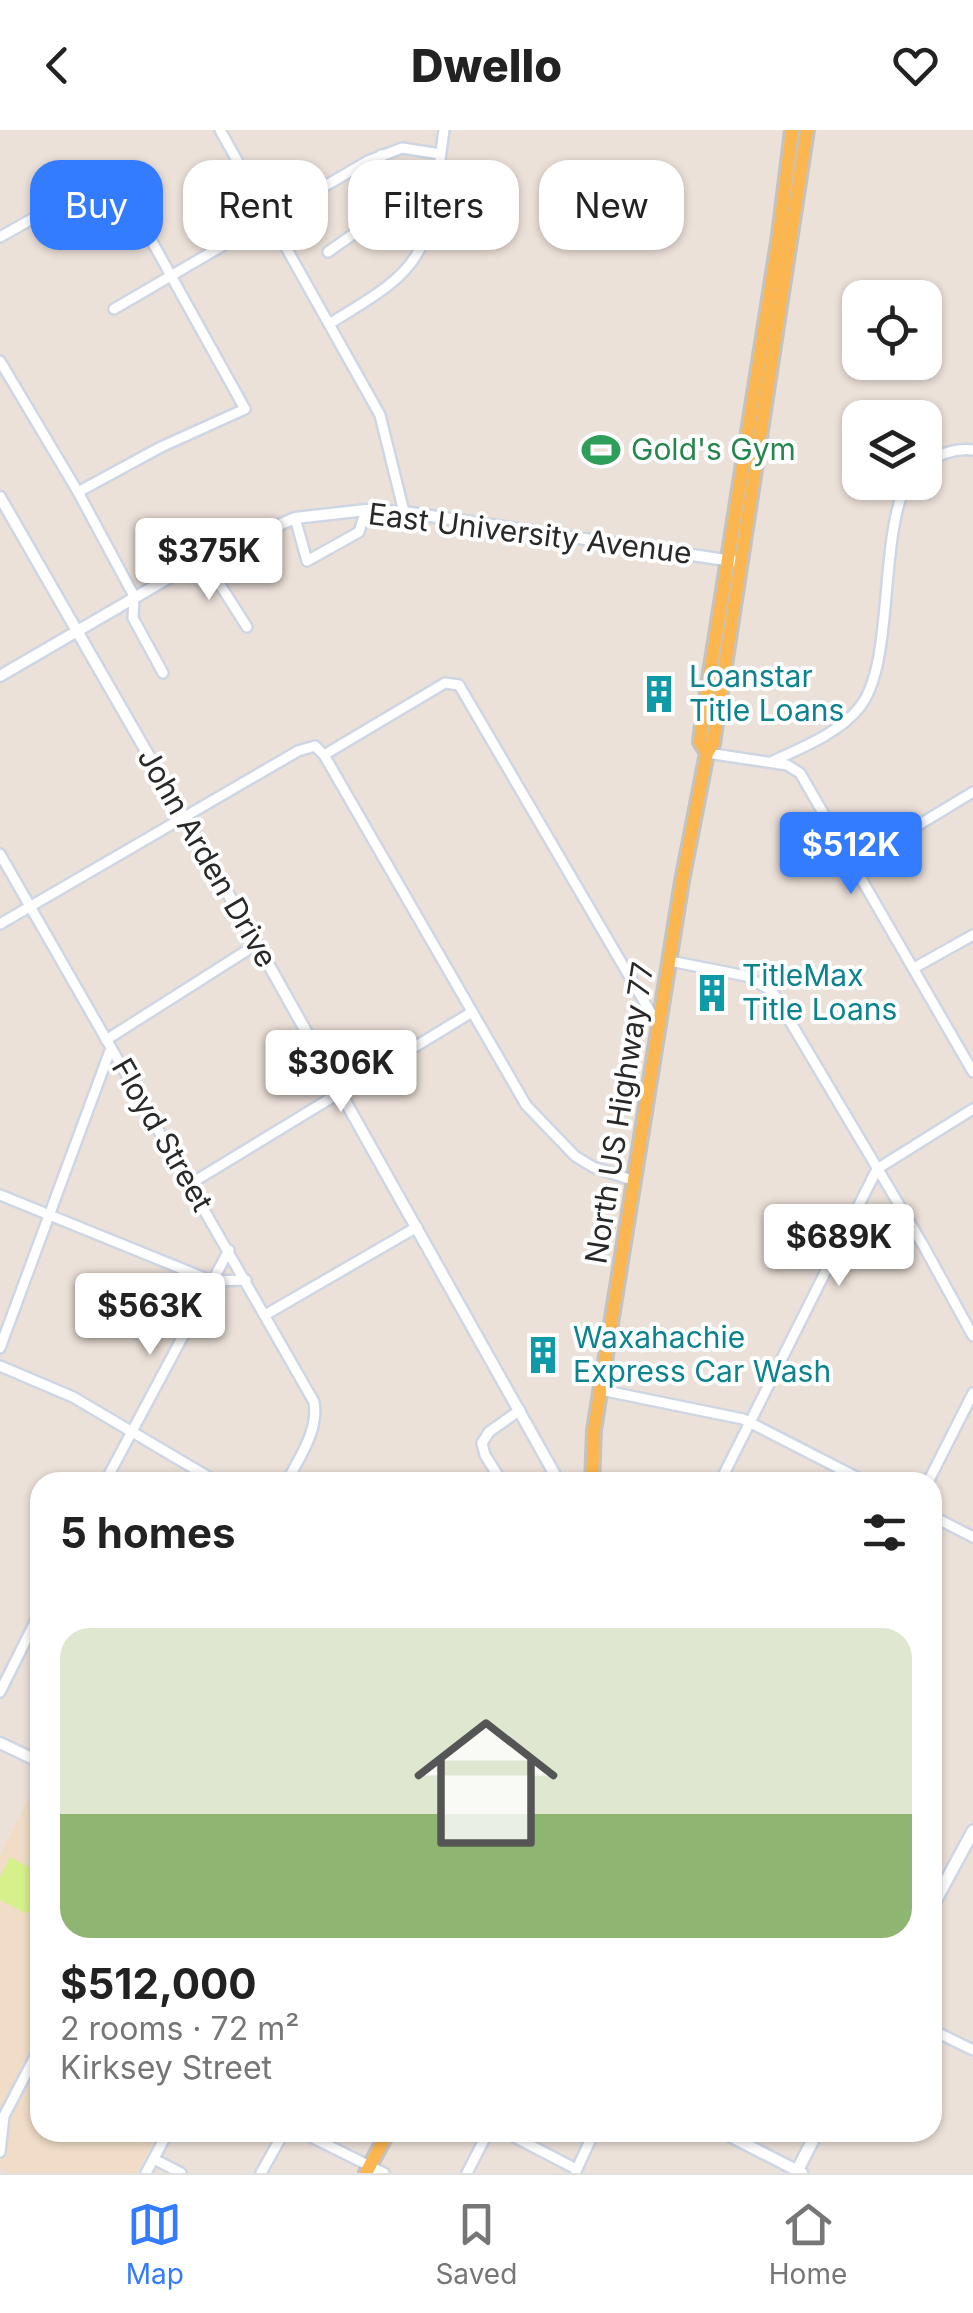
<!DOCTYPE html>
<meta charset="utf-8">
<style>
body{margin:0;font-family:Inter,sans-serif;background:#f2f2f2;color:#222;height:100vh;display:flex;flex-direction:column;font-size:38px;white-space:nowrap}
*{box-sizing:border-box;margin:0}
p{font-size:32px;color:#767676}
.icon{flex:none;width:55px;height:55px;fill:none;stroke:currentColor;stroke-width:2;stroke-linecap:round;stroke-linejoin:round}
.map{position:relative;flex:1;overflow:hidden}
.panel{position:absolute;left:30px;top:1342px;width:912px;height:670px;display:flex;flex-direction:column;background:#fff;border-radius:30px;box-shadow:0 2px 8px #0004}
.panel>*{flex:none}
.top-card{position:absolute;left:30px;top:30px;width:915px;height:90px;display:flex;gap:20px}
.fabs{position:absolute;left:842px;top:150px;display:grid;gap:20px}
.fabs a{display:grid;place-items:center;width:100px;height:100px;border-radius:20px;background:#fff;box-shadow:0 2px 8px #0004;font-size:50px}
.price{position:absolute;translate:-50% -85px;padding:0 22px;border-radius:10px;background:#fff;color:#222;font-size:32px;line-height:65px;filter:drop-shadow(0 2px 5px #0008)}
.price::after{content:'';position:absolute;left:50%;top:60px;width:30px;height:22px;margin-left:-15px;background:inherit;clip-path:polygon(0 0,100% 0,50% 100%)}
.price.selected{background:#337bff;color:#fff}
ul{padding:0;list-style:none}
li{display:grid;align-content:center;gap:20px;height:530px;padding:0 30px}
li span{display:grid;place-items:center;height:310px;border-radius:30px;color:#555}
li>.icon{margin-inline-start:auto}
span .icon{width:180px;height:180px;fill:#fffc;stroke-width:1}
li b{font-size:42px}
h2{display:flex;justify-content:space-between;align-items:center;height:120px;padding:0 30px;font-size:42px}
.chip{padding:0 35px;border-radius:30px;background:#fff;box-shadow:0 2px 8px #0004;font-size:35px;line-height:90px}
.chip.selected{background:#337bff;color:#fff}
header{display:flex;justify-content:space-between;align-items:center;height:130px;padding:0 30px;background:#fff;font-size:45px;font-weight:800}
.menu{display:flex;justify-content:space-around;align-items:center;height:140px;border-top:2px solid #e0e0e0;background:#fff;font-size:28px;color:#767676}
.menu a{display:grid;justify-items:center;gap:5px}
.menu .selected{color:#337bff}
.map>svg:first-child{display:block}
.education{fill:#f0dcc7}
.pitch{fill:#d6f08b}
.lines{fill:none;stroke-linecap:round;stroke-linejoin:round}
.minor-casing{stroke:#ced6e3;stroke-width:14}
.tertiary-casing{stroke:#ced6e3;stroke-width:15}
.secondary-casing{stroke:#ced6e3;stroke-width:16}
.primary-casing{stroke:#c3c3c3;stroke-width:18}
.minor{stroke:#fff;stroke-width:9}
.tertiary{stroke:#fff;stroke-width:10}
.secondary{stroke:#fff;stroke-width:11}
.primary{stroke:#fbb650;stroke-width:12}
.labels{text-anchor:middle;stroke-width:8;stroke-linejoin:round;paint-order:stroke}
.leisure-label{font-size:30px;fill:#27864d;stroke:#fff;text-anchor:start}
.street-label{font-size:30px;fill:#292929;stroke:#fff}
.culture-label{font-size:30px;fill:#0d838f;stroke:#fff;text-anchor:start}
</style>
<header><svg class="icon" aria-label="back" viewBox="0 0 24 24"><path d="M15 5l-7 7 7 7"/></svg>Dwello<svg class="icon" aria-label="heart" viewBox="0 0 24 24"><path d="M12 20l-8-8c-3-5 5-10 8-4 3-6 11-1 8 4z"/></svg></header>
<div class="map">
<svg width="973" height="2043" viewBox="0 0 973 2043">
<rect width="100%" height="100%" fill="#ece1d9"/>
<path class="education" d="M40 1648V2002L157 2003 137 2043H9L0 2038V1724Z"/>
<path class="pitch" d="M10 1727 40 1743V1759L27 1784 0 1770V1747Z"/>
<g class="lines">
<g class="minor-casing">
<g id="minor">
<path d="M220 0 380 285 404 382"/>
<path d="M0 107 114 43 245 279 161 317 78 362"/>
<path d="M328 122 369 93 381 25"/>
<path d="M114 179 368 31 402 18 440 24"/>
<path d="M331 193C360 174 399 155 417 124 434 96 439 34 444 0"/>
<path d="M0 231 78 362 134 466 133 488 163 543"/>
<path d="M925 335C939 324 955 318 973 320"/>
<path d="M295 388 307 431 359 402 366 380"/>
<path d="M203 428 247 497"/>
<path d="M707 623 787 635 800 643 973 942"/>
<path d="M324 625 445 553 459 555 659 897"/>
<path d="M773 631C801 618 839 603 859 578 895 535 878 410 907 352"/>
<path d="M0 724 314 1272C319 1301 299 1327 287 1352"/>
<path d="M854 734 973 662"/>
<path d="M0 794 298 621 315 616 324 625 526 975 575 1026 593 1037 635 1051"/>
<path d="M670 831 746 846 772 861 923 1115 973 1206"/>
<path d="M914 838 973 805"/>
<path d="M106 910 257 814"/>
<path d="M190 1054 472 882"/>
<path d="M0 1065 212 1151 246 1150"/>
<path d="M265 1185 417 1097"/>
<path d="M0 1218 111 918"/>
<path d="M0 1236 73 1267 217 1352"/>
<path d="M601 1260 743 1289 866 1352"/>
<path d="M105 1352 229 1120"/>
<path d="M502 1352 485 1325 482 1313 489 1302 520 1280"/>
<path d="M720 1352 877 1039 973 979"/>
<path d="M928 1352 973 1263"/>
<path d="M932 1386 973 1407"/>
<path d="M0 1562 40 1482"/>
<path d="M932 1900 973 1920"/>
<path d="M301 2002 384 2043"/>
<path d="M505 2002 576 2039"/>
<path d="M0 2022 4 1986 40 1917"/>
<path d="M154 2029 181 2043"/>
<path d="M576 2041 594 2002"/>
<path d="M146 2043 168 2002"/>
<path d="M261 2043 284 2002"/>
<path d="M467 2043 488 2002"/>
</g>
</g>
<g class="tertiary-casing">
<g id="tertiary">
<path d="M0 367 257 814 559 1352"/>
<path d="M0 546 203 428 295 388 366 380 404 382 739 432"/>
<path d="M0 1613 40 1632"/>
<path d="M722 2002 802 2043"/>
</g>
</g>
<g class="secondary-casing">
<g id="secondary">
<path d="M932 1777 973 1701"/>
<path d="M796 2043 817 2002"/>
</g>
</g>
<g class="primary-casing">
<g id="primary">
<path d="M707 623 700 612 704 581 779 105 792 0"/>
<path d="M592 1352 594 1300 682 751 707 623 713 614 807 0"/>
<path d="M366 2043 388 2002"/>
</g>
</g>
<use href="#minor" class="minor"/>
<use href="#tertiary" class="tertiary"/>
<use href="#secondary" class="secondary"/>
<use href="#primary" class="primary"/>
</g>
<defs>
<g id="stadium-bare" transform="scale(3)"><path d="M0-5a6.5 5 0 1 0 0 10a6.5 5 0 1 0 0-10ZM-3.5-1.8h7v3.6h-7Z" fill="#2e9e5b" stroke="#fff" stroke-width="2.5" paint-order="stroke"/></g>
<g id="building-bare" transform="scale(3)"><path d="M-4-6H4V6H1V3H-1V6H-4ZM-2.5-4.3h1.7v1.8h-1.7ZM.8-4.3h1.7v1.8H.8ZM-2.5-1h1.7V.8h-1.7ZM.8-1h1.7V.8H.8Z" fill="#0f9aa8" stroke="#fff" stroke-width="2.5" paint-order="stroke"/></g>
</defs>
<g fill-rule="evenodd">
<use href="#stadium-bare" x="601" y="320"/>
<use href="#building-bare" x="659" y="564"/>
<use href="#building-bare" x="712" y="863"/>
<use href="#building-bare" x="543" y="1225"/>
</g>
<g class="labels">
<g class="leisure-label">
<text x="631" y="330">Gold's Gym</text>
</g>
<g class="street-label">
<text transform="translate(530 404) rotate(7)" y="10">East University Avenue</text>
<text transform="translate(207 728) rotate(60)" y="10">John Arden Drive</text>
<text transform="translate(620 983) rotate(-81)" y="10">North US Highway 77</text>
<text transform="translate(162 1005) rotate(60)" y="10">Floyd Street</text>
</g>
<g class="culture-label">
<text x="689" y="557">Loanstar<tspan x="689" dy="34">Title Loans</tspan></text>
<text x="742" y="856">TitleMax<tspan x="742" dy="34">Title Loans</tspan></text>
<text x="573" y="1218">Waxahachie<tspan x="573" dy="34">Express Car Wash</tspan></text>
</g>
</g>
</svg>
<div class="fabs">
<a><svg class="icon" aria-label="locate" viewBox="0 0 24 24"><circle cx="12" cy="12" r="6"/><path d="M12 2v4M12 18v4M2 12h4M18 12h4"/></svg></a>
<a><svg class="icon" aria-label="layers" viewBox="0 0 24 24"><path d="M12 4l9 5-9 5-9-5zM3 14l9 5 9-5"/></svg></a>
</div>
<b class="price" style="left:209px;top:473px">$375K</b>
<b class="price selected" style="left:851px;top:767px">$512K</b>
<b class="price" style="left:341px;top:985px">$306K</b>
<b class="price" style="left:839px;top:1159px">$689K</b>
<b class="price" style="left:150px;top:1228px">$563K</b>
<div class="top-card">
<a class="chip selected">Buy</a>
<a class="chip">Rent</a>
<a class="chip">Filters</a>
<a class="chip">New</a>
</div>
<section class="panel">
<h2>5 homes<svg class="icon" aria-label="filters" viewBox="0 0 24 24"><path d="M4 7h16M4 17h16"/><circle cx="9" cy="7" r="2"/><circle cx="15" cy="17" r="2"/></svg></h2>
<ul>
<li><span style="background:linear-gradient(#dfe7d0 60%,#8fb573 0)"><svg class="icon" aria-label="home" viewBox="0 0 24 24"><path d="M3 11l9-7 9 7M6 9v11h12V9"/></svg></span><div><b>$512,000</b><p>2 rooms · 72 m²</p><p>Kirksey Street</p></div></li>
</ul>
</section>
</div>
<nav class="menu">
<a class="selected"><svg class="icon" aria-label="map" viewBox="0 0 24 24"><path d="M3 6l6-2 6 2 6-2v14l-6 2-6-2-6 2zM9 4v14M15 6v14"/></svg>Map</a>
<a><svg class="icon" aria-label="saved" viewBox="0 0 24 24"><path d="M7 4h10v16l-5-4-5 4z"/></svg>Saved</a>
<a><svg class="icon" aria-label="home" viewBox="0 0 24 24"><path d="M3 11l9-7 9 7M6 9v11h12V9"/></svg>Home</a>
</nav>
